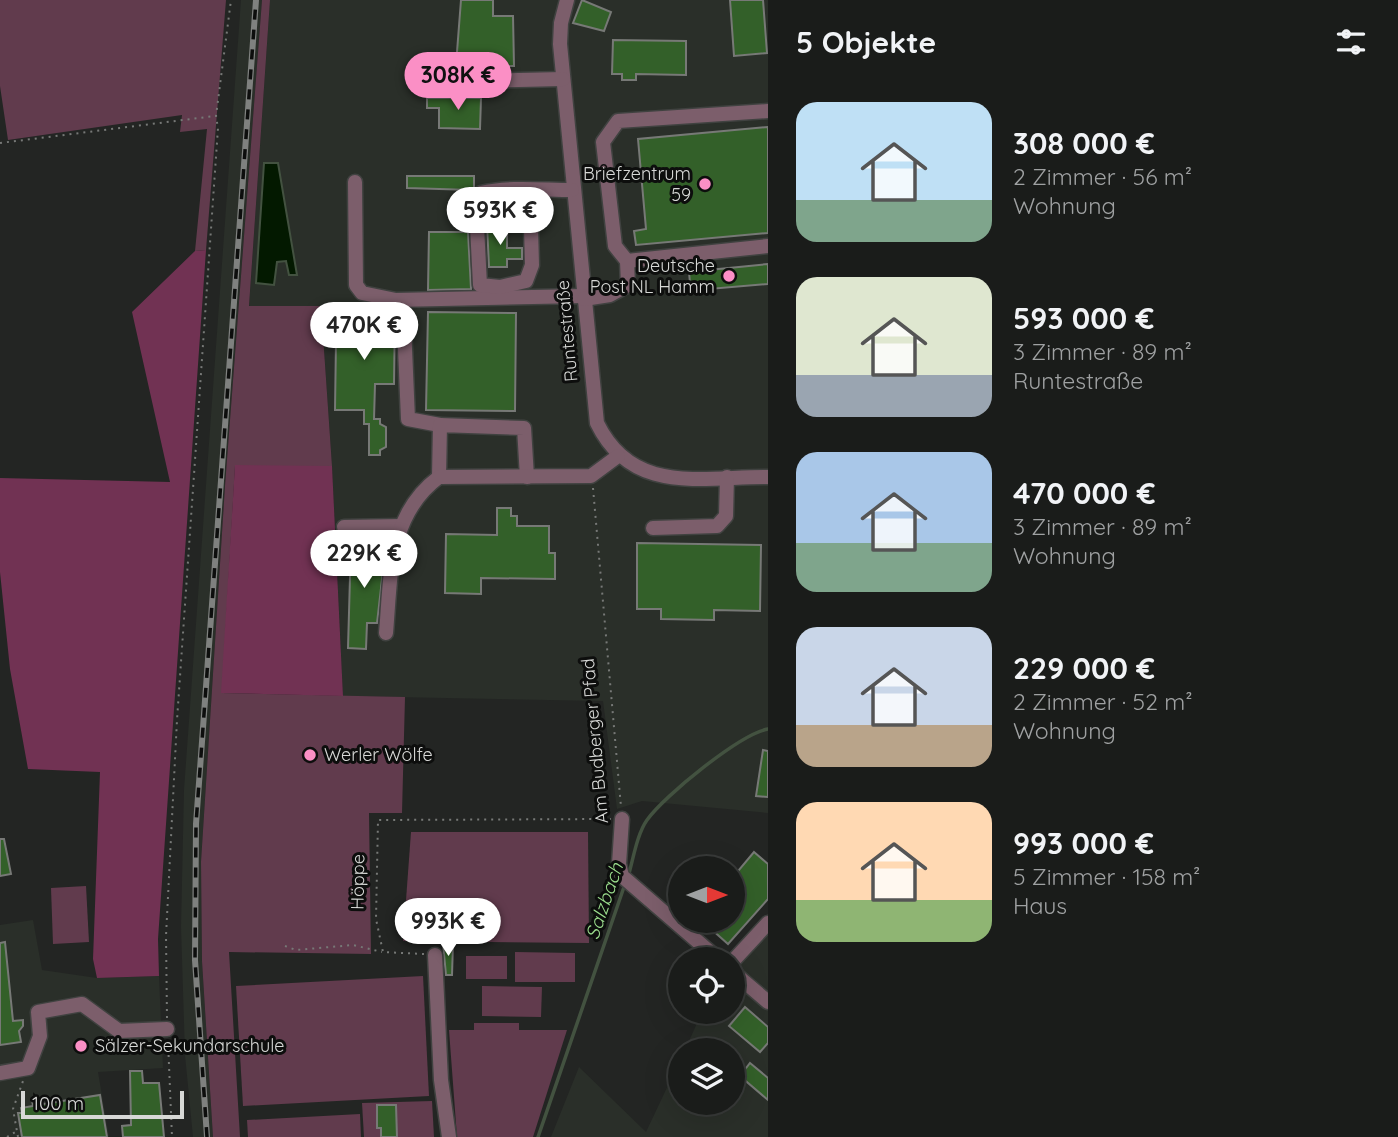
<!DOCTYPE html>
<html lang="de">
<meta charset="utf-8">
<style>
body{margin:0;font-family:Quicksand,sans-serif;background:#272927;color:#f1f3f6;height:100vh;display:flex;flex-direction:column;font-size:26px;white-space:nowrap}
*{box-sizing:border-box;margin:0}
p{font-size:23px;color:#9fa1a2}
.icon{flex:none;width:38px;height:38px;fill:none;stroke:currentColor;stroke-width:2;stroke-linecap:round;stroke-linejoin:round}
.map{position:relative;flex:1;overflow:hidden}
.panel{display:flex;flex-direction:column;background:#1a1c1a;width:630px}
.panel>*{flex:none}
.needle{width:46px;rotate:90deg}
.tools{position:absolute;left:668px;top:856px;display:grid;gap:14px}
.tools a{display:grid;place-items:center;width:77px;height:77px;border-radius:50%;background:#1a1c1a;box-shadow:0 7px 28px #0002,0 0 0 2px #383a39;font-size:35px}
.scale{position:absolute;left:21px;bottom:18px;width:163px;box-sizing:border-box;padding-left:7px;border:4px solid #d7d8d6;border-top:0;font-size:19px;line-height:24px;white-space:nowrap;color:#d7d8d6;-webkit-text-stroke:5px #0d0e0d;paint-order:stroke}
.price{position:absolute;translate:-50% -60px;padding:0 16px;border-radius:24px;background:#fff;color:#222;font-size:23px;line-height:46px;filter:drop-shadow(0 2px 4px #0008)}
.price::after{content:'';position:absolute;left:50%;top:42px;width:21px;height:16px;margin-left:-10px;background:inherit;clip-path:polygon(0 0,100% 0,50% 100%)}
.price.current{background:#fb8fc5;color:#111}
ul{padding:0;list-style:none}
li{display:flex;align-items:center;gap:21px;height:175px;padding:0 28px}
li span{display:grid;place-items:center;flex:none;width:196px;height:140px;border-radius:21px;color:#555}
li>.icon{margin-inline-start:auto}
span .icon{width:84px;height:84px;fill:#fffc;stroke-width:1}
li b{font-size:30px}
h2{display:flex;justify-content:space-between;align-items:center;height:84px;padding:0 28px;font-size:30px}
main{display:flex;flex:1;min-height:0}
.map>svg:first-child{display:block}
.built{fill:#2a2f29}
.green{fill:#613b4d}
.forest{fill:#713253}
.water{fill:#031900;stroke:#435240;stroke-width:2}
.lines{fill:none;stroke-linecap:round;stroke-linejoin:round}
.stream{stroke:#435240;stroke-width:3.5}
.building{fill:#336029;stroke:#777976;stroke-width:2}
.minor-casing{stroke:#404240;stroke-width:17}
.path{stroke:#777977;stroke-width:2;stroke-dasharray:2 5;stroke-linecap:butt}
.minor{stroke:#7c5e6b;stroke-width:14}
.rail-casing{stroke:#7f817f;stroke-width:6}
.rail{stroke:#0d0e0d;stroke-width:3.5;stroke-dasharray:10;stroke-linecap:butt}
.poi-dot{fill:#fb8fc5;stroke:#0d0e0d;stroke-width:2.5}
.labels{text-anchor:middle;stroke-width:6;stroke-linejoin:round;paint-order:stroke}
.poi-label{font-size:18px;fill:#d7d8d6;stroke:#0d0e0d;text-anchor:end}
.street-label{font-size:18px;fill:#d7d8d6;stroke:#0d0e0d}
.water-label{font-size:19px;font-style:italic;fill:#9bdd8d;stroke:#0d0e0d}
</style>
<main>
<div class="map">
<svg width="768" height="1137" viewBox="0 0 768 1137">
<rect width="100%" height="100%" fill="#232523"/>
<g class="built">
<path d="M241 0H262L225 486 201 862 202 961 213 1137H193L185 1055 181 927 184 790Z"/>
<path d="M270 0H768V813L642 801 617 809 603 701 343 696 332 466 321 306 249 307Z"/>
<path d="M768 917V1137H551L579 1067 646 1132 681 1058V1102H733V1050H685L702 1012H733V959Z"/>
<path d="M33 920 42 970 97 978 159 976 163 1068 98 1072 109 1137H0V925Z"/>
</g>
<g class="green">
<path d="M0 0H226L206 250 195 251 207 129 180 132 182 115 8 140 0 86Z"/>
<path d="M262 0H270L249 306H321L332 466H235L222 693 405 697 402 813H369L371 954 229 952 240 1137H213L202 961 201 862 225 486Z"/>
<path d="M411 832H588L589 943 403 941Z"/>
<path d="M86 886 89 942 53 944 51 888Z"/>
<path d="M515 952 575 953V982H515Z"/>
<rect x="466" y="956" width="41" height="23"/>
<path d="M423 976 429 1096 243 1106 236 986Z"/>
<path d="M482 986 542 987 541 1017 482 1016Z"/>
<path d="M474 1023H519V1030H567L533 1137H457L449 1030H474Z"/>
<path d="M432 1101 434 1137H364L362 1103Z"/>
<path d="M360 1114 361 1137H248L247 1120Z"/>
</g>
<g class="forest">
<path d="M206 250 158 939 159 976 97 978 93 959 100 772 28 769 10 669 0 572V478L170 482 132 312 195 251Z"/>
<path d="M235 465 332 466 343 696 221 693Z"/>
</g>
<path class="water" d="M264 163H278L297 275H289L286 261 277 262 274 285 256 283Z"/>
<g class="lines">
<g class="stream">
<path d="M628 877C633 860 637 834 647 820 664 796 740 734 768 729"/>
<path d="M538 1137 625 884"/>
</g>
</g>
<g class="building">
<path d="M461 0H493V16H513L514 66 456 65Z"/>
<path d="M582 0 611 12 604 31 573 23Z"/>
<path d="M730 0H763L767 53 734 56Z"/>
<path d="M613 40 686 41V75L636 74V80H622V74H612Z"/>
<path d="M427 98H481L480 129 439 128V108H427Z"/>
<path d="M768 127V233L636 245 634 231 646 229 638 139Z"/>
<path d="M407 176H474V187L472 190 407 188Z"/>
<path d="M487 224H507V248H522V259H507V267H489Z"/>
<path d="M429 232H468L471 289 428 290Z"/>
<path d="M768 264V284L686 291 685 283H690L689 272Z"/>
<path d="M336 304 370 305 395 310 394 384H375L374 419H380V424L386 427V447L380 450V455H369V424H364V410H335L336 341 328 342 327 332 336 331Z"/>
<path d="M428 312 516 313 515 411 426 410Z"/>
<path d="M497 508H511V516H517V526H549V553H555V579L481 578V594L445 593 446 534 497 535Z"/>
<path d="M351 542H383L385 553 377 623H367L366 649 348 648Z"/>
<path d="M637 543 761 545 760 611 714 610V620L661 619V609H637Z"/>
<path d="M763 750 768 751V797L756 796Z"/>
<path d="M0 839H4L11 874 0 876Z"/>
<path d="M754 852 768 864V899L728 944 701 920H733V877Z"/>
<path d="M5 942 13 1021 23 1020V1026L19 1031 21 1042 0 1045V943Z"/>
<path d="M443 943H453L452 975H446Z"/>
<path d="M745 1007 768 1027V1043L760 1052 729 1026Z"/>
<path d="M750 1063 768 1078V1100L740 1076Z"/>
<path d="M130 1071H142L143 1083H159L164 1137H123L122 1126 131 1125Z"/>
<path d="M100 1095 107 1137H22L18 1113H22L21 1108 33 1106 32 1100 42 1099 43 1104Z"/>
<path d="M377 1105H396L397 1137H381V1128H377Z"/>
</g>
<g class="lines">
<g class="minor-casing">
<g id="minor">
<path d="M567 0 561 23 560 44 597 423C632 495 699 477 768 477"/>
<path d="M474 81 563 79"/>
<path d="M355 182 356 285 362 293 396 300 583 296"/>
<path d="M530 190 532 265 526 281 500 287 480 285 477 226 481 193C510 186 543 190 572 190"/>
<path d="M627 261 768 246"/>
<path d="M584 299 610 295 628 285 627 261 615 246 603 142 618 121 768 111"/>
<path d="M404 325 408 419 440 425"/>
<path d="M439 477 440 425 524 428 527 477"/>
<path d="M344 527 401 526"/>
<path d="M653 528 717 526 726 516 727 477"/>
<path d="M386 633C391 575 388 515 439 477L591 476 618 456"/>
<path d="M622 819 619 864 622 876 718 959"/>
<path d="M435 955 441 1080 449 1137"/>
<path d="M733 961 768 923"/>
<path d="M733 972 768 1002"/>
<path d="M0 1073 28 1068 40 1036 38 1012 82 1004 119 1031 167 1029"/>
</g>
</g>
<g class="path">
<path d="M0 143 215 116"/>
<path d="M593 488 621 807"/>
<path d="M285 946 296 950 353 945 382 952"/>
<path d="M424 954 383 952 376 919 378 820 611 819"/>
<path d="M167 1018 166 936 177 720 218 128 216 116 231 0"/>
<path d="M168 1041 172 1137"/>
<path d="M7 1137 17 1131"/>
<path d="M18 1137 13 1109 23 1081"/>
</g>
<use href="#minor" class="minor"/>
<g class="rail-casing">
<path id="rail" d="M207 1137 195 960 196 824 256 0"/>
</g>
<use href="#rail" class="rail"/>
</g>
<g class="poi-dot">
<circle cx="705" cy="184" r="7"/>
<circle cx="729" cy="276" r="7"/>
<circle cx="310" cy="755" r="7"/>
<circle cx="81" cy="1046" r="7"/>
</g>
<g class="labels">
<g class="poi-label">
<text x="691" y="180">Briefzentrum<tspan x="691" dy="21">59</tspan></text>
<text x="715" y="272">Deutsche<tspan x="715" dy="21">Post NL Hamm</tspan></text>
<text x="324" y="761" text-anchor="start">Werler Wölfe</text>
<text x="95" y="1052" text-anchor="start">Sälzer-Sekundarschule</text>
</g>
<g class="street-label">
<text transform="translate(567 331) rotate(-95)" y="6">Runtestraße</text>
<text transform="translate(595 741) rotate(-95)" y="6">Am Budberger Pfad</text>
<text transform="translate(358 882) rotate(-89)" y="6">Höppe</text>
</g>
<g class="water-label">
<text transform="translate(604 901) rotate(-71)" y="7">Salzbach</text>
</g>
</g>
</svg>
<div class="tools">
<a><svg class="needle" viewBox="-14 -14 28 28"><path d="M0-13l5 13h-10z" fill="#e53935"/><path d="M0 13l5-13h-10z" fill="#9fa1a2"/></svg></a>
<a><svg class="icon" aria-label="locate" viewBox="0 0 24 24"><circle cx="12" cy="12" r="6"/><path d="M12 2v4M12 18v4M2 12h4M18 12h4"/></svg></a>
<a><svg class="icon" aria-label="layers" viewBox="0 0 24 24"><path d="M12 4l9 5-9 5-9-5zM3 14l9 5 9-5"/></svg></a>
</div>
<div class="scale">100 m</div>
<b class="price current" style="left:458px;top:112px">308K €</b>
<b class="price" style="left:500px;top:247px">593K €</b>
<b class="price" style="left:364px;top:362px">470K €</b>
<b class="price" style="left:364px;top:590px">229K €</b>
<b class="price" style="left:448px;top:958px">993K €</b>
</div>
<section class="panel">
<h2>5 Objekte<svg class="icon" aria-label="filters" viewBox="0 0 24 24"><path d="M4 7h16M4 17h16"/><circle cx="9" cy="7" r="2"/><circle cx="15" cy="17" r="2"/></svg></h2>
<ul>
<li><span style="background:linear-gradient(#bfe0f5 70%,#7fa58c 0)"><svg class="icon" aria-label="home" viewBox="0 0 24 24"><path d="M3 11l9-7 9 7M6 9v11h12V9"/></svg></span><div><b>308 000 €</b><p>2 Zimmer · 56 m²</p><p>Wohnung</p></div></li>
<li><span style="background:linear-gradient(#dfe7d0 70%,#9aa5b1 0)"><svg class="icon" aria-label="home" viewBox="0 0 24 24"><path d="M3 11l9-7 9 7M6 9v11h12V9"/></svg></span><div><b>593 000 €</b><p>3 Zimmer · 89 m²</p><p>Runtestraße</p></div></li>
<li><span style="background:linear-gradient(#a9c7e8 65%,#7fa58c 0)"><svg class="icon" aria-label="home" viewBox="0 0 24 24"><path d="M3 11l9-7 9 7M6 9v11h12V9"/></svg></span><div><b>470 000 €</b><p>3 Zimmer · 89 m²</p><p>Wohnung</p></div></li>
<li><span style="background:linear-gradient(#c9d6e8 70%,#b9a48a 0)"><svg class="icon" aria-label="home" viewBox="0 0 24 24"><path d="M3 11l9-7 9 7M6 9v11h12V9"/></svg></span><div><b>229 000 €</b><p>2 Zimmer · 52 m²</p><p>Wohnung</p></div></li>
<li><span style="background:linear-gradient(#ffd9b3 70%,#8fb573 0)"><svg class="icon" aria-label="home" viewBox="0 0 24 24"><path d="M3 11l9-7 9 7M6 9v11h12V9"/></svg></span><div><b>993 000 €</b><p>5 Zimmer · 158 m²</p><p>Haus</p></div></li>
</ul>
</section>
</main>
